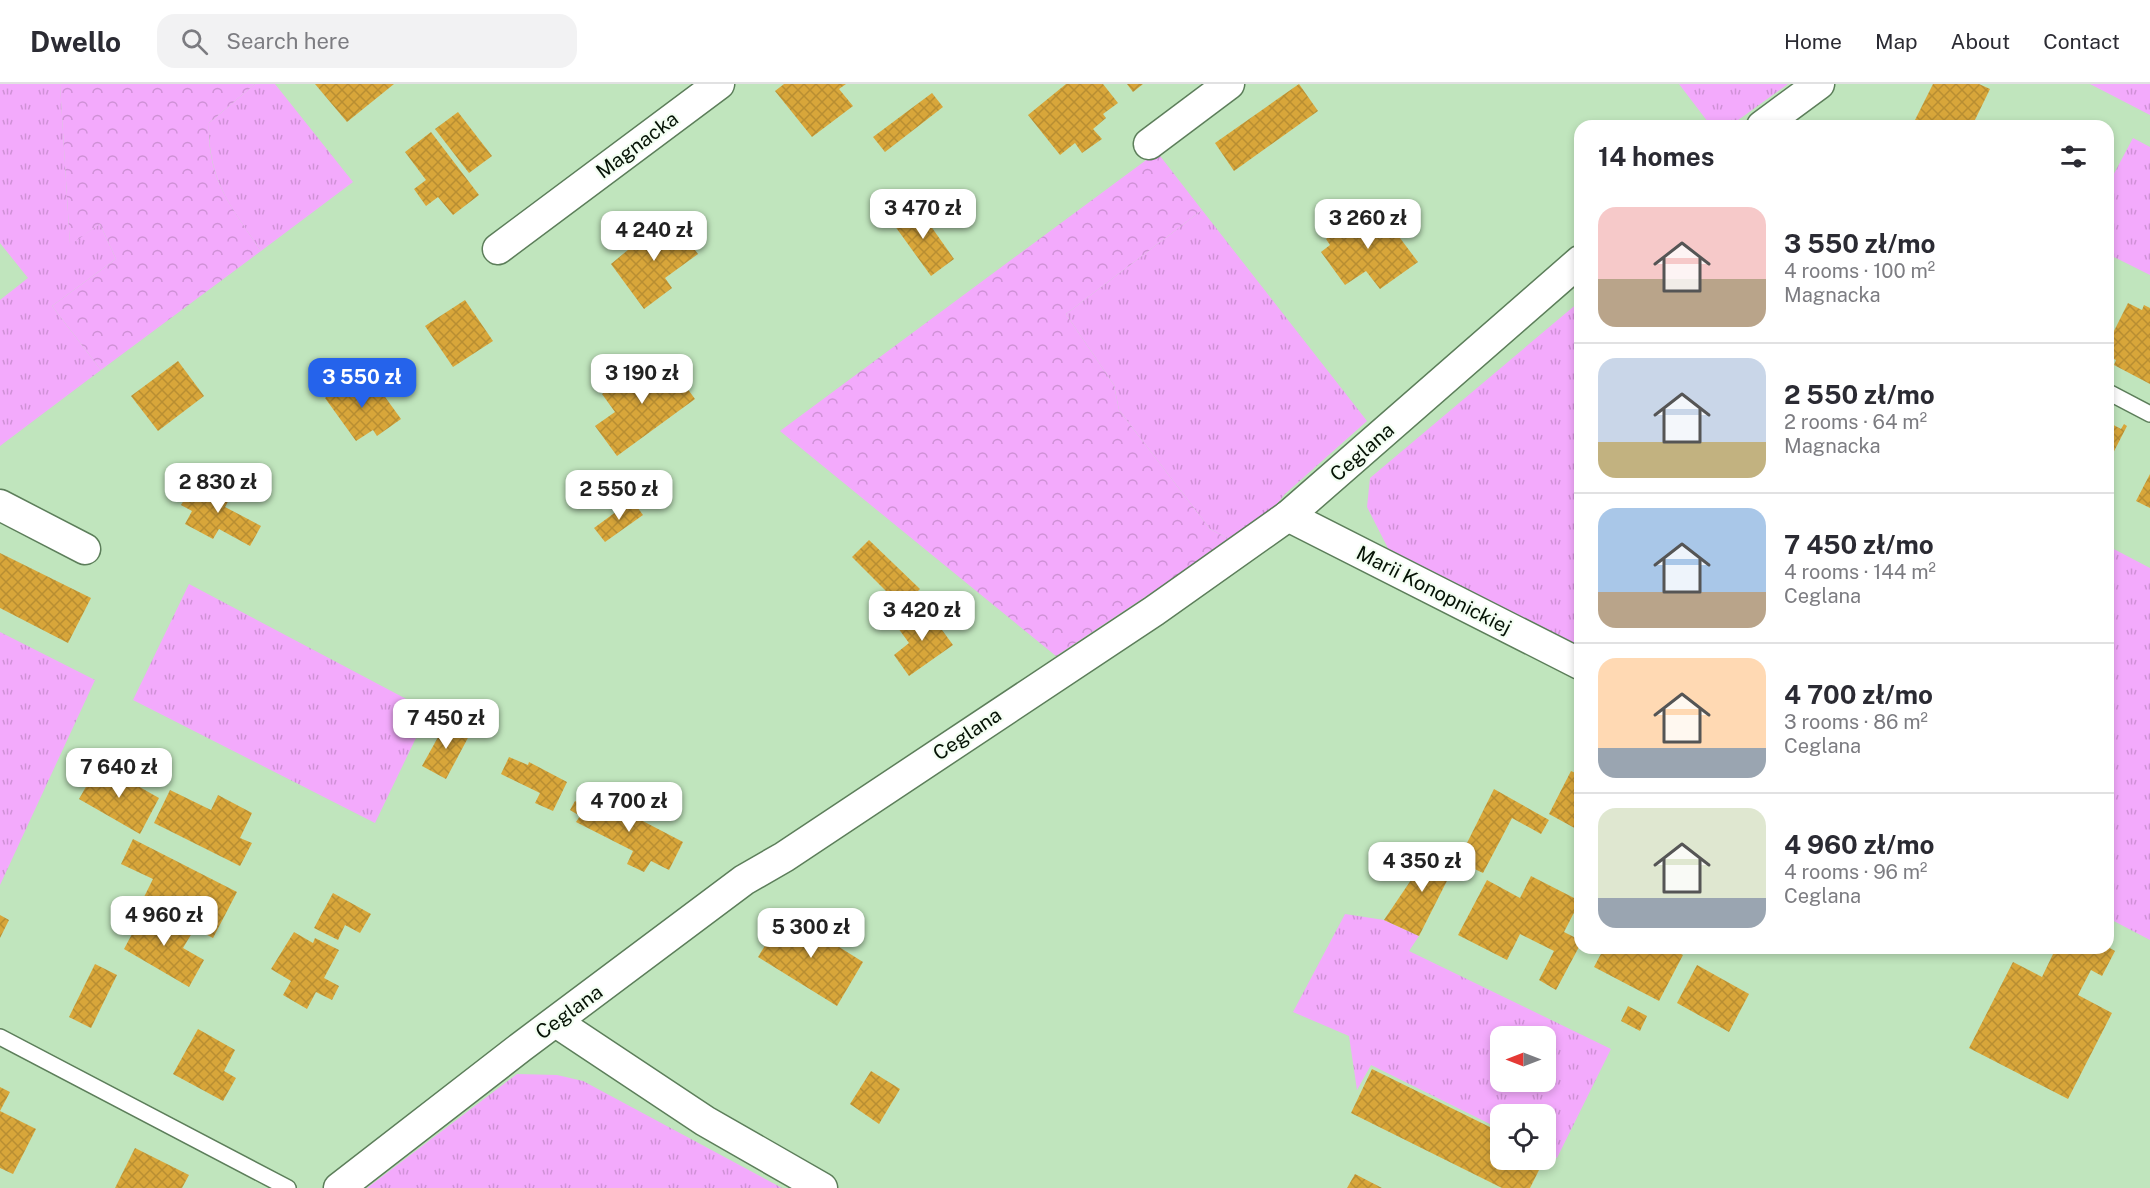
<!DOCTYPE html>
<meta charset="utf-8">
<style>
body{margin:0;font-family:"Public Sans",sans-serif;background:#f2f2f3;color:#2b2b33;height:100vh;display:flex;flex-direction:column;font-size:22px;white-space:nowrap}
*{box-sizing:border-box;margin:0}
p{font-size:20px;color:#7c7c81}
.icon{flex:none;width:33px;height:33px;fill:none;stroke:currentColor;stroke-width:2;stroke-linecap:round;stroke-linejoin:round}
.map{position:relative;flex:1;overflow:hidden}
.details{position:absolute;left:1574px;top:36px;width:540px;height:834px;display:flex;flex-direction:column;background:#fff;border-radius:18px;box-shadow:0 3px 9px #0003}
.details>*{flex:none}
.needle{width:39px;rotate:270deg}
.fabs{position:absolute;left:1490px;top:942px;display:grid;gap:12px}
.fabs a{display:grid;place-items:center;width:66px;height:66px;border-radius:12px;background:#fff;box-shadow:0 3px 9px #0003;font-size:30px}
.price{position:absolute;translate:-50% -51px;padding:0 14px;border-radius:12px;background:#fff;color:#222;font-size:20px;line-height:39px;filter:drop-shadow(0 2px 3px #0008)}
.price::after{content:'';position:absolute;left:50%;top:36px;width:18px;height:14px;margin-left:-9px;background:inherit;clip-path:polygon(0 0,100% 0,50% 100%)}
.price.current{background:#2563eb;color:#fff}
ul{padding:0;list-style:none}
li{display:flex;align-items:center;gap:18px;height:150px;padding:0 24px}
li+li{border-top:2px solid #e1e1e2}
li span{display:grid;place-items:center;flex:none;width:168px;height:120px;border-radius:18px;color:#555}
li>.icon{margin-inline-start:auto}
span .icon{width:72px;height:72px;fill:#fffc;stroke-width:1}
li b{font-size:26px}
h2{display:flex;justify-content:space-between;align-items:center;height:72px;padding:0 24px;font-size:26px}
header{display:flex;align-items:center;gap:36px;box-sizing:border-box;height:84px;padding:0 30px;background:#fff;border-bottom:2px solid #e1e1e2}
header strong{font-size:28px}
nav{display:flex;gap:33px;margin-inline-start:auto;font-size:21px}
.search{width:420px;height:54px;background:#f2f2f3;display:flex;align-items:center;gap:15px;box-sizing:border-box;padding:0 21px;border-radius:18px;color:#7c7c81;font-size:22px}
.map>svg:first-child{display:block}
.grass{fill:url(#grass-tufts);fill-rule:evenodd}
.forest{fill:url(#forest-crowns)}
.building{fill:url(#building-cross-hatch)}
.lines{fill:none;stroke-linecap:round;stroke-linejoin:round}
.service-casing{stroke:#5c7e5a;stroke-width:18}
.minor-casing{stroke:#5c7e5a;stroke-width:33}
.service{stroke:#fff;stroke-width:15}
.minor{stroke:#fff;stroke-width:30}
.labels{text-anchor:middle;stroke-width:4.5;stroke-linejoin:round;paint-order:stroke}
.street-label{font-size:20px;fill:#061306;stroke:#f3fef2}
</style>
<header>
<strong>Dwello</strong>
<div class="search"><svg class="icon" aria-label="search" viewBox="0 0 24 24"><circle cx="10" cy="10" r="6"/><path d="M15 15l6 6"/></svg>Search here</div>
<nav><a>Home</a><a>Map</a><a>About</a><a>Contact</a></nav>
</header>
<div class="map">
<svg width="2150" height="1104" viewBox="0 0 2150 1104">
<defs>
<pattern id="grass-tufts" width="24" height="20" patternUnits="userSpaceOnUse" patternTransform="scale(1.5)"><rect width="24" height="20" fill="#f3aafc"/><path d="M3 7l-1-3M5 7V3M7 7l1-3M15 17l-1-3M17 17v-4M19 17l1-3" fill="none" stroke="#cf91d6"/></pattern>
<pattern id="forest-crowns" width="20" height="18" patternUnits="userSpaceOnUse" patternTransform="scale(1.5)"><rect width="20" height="18" fill="#f3aafc"/><path d="M2 6a3 3 0 1 1 6 0M12 15a3 3 0 1 1 6 0" fill="none" stroke="#cf91d6"/></pattern>
<pattern id="building-cross-hatch" width="8" height="8" patternUnits="userSpaceOnUse" patternTransform="scale(1.5)"><rect width="8" height="8" fill="#d8a63a"/><path d="M0 0l8 8M0 8l8-8" fill="none" stroke="#b88e32"/></pattern>
</defs>
<rect width="100%" height="100%" fill="#c0e5bd"/>
<g class="grass">
<path d="M0 0H60L70 160 100 140 116 175 52 222 101 286 0 362V216L28 194 0 159Z"/>
<path d="M255 0H275L353 98 261 167C230 121 208 97 209 39Z"/>
<path d="M1679 0H1788L1730 42H1711Z"/>
<path d="M2090 0H2150V31Z"/>
<path d="M2133 54 2150 63V191L2108 170V101Z"/>
<path d="M1202 126 1367 337 1285 410 1268 431 1231 456 1210 445 1119 326 1114 301 1066 230Z"/>
<path d="M1579 218V571L1397 482 1367 423 1370 394Z"/>
<path d="M2108 462 2150 484V856L2108 834Z"/>
<path d="M189 500 429 627 375 739 133 616Z"/>
<path d="M0 548 95 596 0 801Z"/>
<path d="M1345 830 1384 836 1419 852 1409 867 1611 965 1557 1074 1545 1068V1030H1500V1045L1371 981 1357 1006 1349 952 1293 928ZM1500 952H1545V998H1500Z"/>
<path d="M517 990 557 991 583 997 782 1104H367Z"/>
</g>
<g class="forest">
<path d="M60 0H255L209 39C207 96 231 122 261 167L101 286 52 222 116 175 100 140 70 161Z"/>
<path d="M1157 68 1202 126 1066 230 1114 301 1119 326 1210 445 1231 456 1056 572 780 347Z"/>
</g>
<g class="building">
<path d="M315 0H394L347 38Z"/>
<path d="M784 0H846L839 5 853 22 812 53 775 7Z"/>
<path d="M1066 0H1103L1118 19 1103 30 1106 34 1093 45 1102 55 1082 69 1075 59 1060 71 1028 31Z"/>
<path d="M1127 0H1143L1133 8Z"/>
<path d="M1299 0 1318 27 1234 87 1215 59Z"/>
<path d="M1933 0H1979L1990 5 1972 42H1912Z"/>
<path d="M932 9 943 23 885 68 873 53Z"/>
<path d="M458 28 492 72 469 89 435 45Z"/>
<path d="M431 48 479 111 453 131 438 113 426 122 414 105 426 96 405 68Z"/>
<path d="M1370 120 1389 144 1391 142 1418 178 1380 205 1366 187 1345 201 1321 168 1330 161 1326 155Z"/>
<path d="M916 121 954 175 931 192 892 138Z"/>
<path d="M669 132 698 170 665 194 672 204 644 225 611 180Z"/>
<path d="M465 216 493 257 453 283 425 242Z"/>
<path d="M2128 219 2142 226 2144 221 2150 224V300L2114 281 2116 276 2108 272V259Z"/>
<path d="M647 276 657 290 670 281 695 315 617 372 595 342 615 328 602 310Z"/>
<path d="M178 277 204 312 158 347 131 312Z"/>
<path d="M356 291 371 312 380 306 401 335 377 352 373 346 356 357 325 314Z"/>
<path d="M2108 332 2112 335 2110 339 2121 345 2124 340 2127 342 2108 379Z"/>
<path d="M2150 390V424L2136 417Z"/>
<path d="M218 395 235 405 225 423 261 442 250 462 219 445 213 455 185 440 192 427 181 421 194 400 209 409Z"/>
<path d="M632 416 643 431 605 458 594 444Z"/>
<path d="M869 456 920 505 902 523 852 473Z"/>
<path d="M0 469 91 514 68 559 0 524Z"/>
<path d="M926 524 953 561 909 592 894 571 909 559 898 544Z"/>
<path d="M447 637 470 650 446 695 422 682Z"/>
<path d="M509 673 528 681 529 678 567 698 553 727 535 719 540 709 501 690Z"/>
<path d="M99 680 159 714 140 750 79 715Z"/>
<path d="M1571 687 1580 691V747L1549 730Z"/>
<path d="M1494 705 1549 736 1541 750 1512 734 1483 789 1458 777Z"/>
<path d="M170 706 211 726 218 711 252 729 240 754 252 759 240 782 154 739Z"/>
<path d="M591 710 683 758 669 786 651 777 644 788 627 780 633 767 576 738 580 732 570 726 575 717 585 722Z"/>
<path d="M133 755 237 808 213 854 142 817 153 795 121 780Z"/>
<path d="M1432 765 1457 777 1419 852 1384 836Z"/>
<path d="M1531 792 1580 817 1564 848 1580 856V861L1556 906 1539 896 1554 867 1520 850 1507 876 1458 851 1487 796 1520 814Z"/>
<path d="M333 809 371 830 360 849 345 841 338 856 314 844Z"/>
<path d="M146 824 192 849 183 864 204 876 189 903 124 865Z"/>
<path d="M785 829 863 878 837 922 758 873Z"/>
<path d="M0 831 9 836 0 854Z"/>
<path d="M294 848 313 859 315 854 339 866 324 894 339 902 332 916 316 908 307 925 283 911 291 897 271 885Z"/>
<path d="M2108 863 2115 867 2102 892 2091 886 2078 911 2112 929 2068 1015 1969 964 2013 878 2042 893 2054 868 2047 864Z"/>
<path d="M1599 864H1669L1683 871 1659 917 1594 883 1603 866Z"/>
<path d="M95 880 117 891 91 944 69 933Z"/>
<path d="M1697 881 1749 910 1729 948 1677 919Z"/>
<path d="M1628 922 1647 932 1640 947 1621 937Z"/>
<path d="M198 945 235 966 224 987 236 994 223 1017 173 990Z"/>
<path d="M1372 985 1500 1048V1076H1544L1530 1104H1502L1351 1029Z"/>
<path d="M871 987 900 1005 879 1040 850 1020Z"/>
<path d="M0 1003 10 1008 0 1027 36 1045 13 1090 0 1084Z"/>
<path d="M135 1064 189 1091 182 1104H115Z"/>
<path d="M1355 1090 1382 1104H1347Z"/>
</g>
<g class="lines">
<g class="service-casing">
<g id="service">
<path d="M2108 308 2150 330"/>
<path d="M0 953 288 1104"/>
</g>
</g>
<g class="minor-casing">
<g id="minor">
<path d="M1762 42 1819 0"/>
<path d="M1149 60 1229 0"/>
<path d="M498 165 719 0"/>
<path d="M0 421 85 465"/>
<path d="M1288 432 1580 580"/>
<path d="M556 938 705 1037 822 1104"/>
<path d="M339 1104 521 963 744 796 784 773 1154 527 1288 432 1580 177"/>
</g>
</g>
<use href="#service" class="service"/>
<use href="#minor" class="minor"/>
</g>
<g class="labels">
<g class="street-label">
<text transform="translate(637 61) rotate(-37)" y="7">Magnacka</text>
<text transform="translate(1362 368) rotate(-41)" y="7">Ceglana</text>
<text transform="translate(1434 506) rotate(27)" y="7">Marii Konopnickiej</text>
<text transform="translate(967 650) rotate(-34)" y="7">Ceglana</text>
<text transform="translate(569 928) rotate(-36)" y="7">Ceglana</text>
</g>
</g>
</svg>
<div class="fabs">
<a><svg class="needle" viewBox="-14 -14 28 28"><path d="M0-13l5 13h-10z" fill="#e53935"/><path d="M0 13l5-13h-10z" fill="#7c7c81"/></svg></a>
<a><svg class="icon" aria-label="locate" viewBox="0 0 24 24"><circle cx="12" cy="12" r="6"/><path d="M12 2v4M12 18v4M2 12h4M18 12h4"/></svg></a>
</div>
<b class="price" style="left:923px;top:156px">3 470 zł</b>
<b class="price" style="left:1368px;top:166px">3 260 zł</b>
<b class="price" style="left:654px;top:178px">4 240 zł</b>
<b class="price" style="left:642px;top:321px">3 190 zł</b>
<b class="price current" style="left:362px;top:325px">3 550 zł</b>
<b class="price" style="left:218px;top:430px">2 830 zł</b>
<b class="price" style="left:619px;top:437px">2 550 zł</b>
<b class="price" style="left:922px;top:558px">3 420 zł</b>
<b class="price" style="left:446px;top:666px">7 450 zł</b>
<b class="price" style="left:119px;top:715px">7 640 zł</b>
<b class="price" style="left:629px;top:749px">4 700 zł</b>
<b class="price" style="left:1422px;top:809px">4 350 zł</b>
<b class="price" style="left:164px;top:863px">4 960 zł</b>
<b class="price" style="left:811px;top:875px">5 300 zł</b>
<section class="details">
<h2>14 homes<svg class="icon" aria-label="filters" viewBox="0 0 24 24"><path d="M4 7h16M4 17h16"/><circle cx="9" cy="7" r="2"/><circle cx="15" cy="17" r="2"/></svg></h2>
<ul>
<li><span style="background:linear-gradient(#f6c9c9 60%,#b9a48a 0)"><svg class="icon" aria-label="home" viewBox="0 0 24 24"><path d="M3 11l9-7 9 7M6 9v11h12V9"/></svg></span><div><b>3 550 zł/mo</b><p>4 rooms · 100 m²</p><p>Magnacka</p></div></li>
<li><span style="background:linear-gradient(#c9d6e8 70%,#c2b280 0)"><svg class="icon" aria-label="home" viewBox="0 0 24 24"><path d="M3 11l9-7 9 7M6 9v11h12V9"/></svg></span><div><b>2 550 zł/mo</b><p>2 rooms · 64 m²</p><p>Magnacka</p></div></li>
<li><span style="background:linear-gradient(#a9c7e8 70%,#b9a48a 0)"><svg class="icon" aria-label="home" viewBox="0 0 24 24"><path d="M3 11l9-7 9 7M6 9v11h12V9"/></svg></span><div><b>7 450 zł/mo</b><p>4 rooms · 144 m²</p><p>Ceglana</p></div></li>
<li><span style="background:linear-gradient(#ffd9b3 75%,#9aa5b1 0)"><svg class="icon" aria-label="home" viewBox="0 0 24 24"><path d="M3 11l9-7 9 7M6 9v11h12V9"/></svg></span><div><b>4 700 zł/mo</b><p>3 rooms · 86 m²</p><p>Ceglana</p></div></li>
<li><span style="background:linear-gradient(#dfe7d0 75%,#9aa5b1 0)"><svg class="icon" aria-label="home" viewBox="0 0 24 24"><path d="M3 11l9-7 9 7M6 9v11h12V9"/></svg></span><div><b>4 960 zł/mo</b><p>4 rooms · 96 m²</p><p>Ceglana</p></div></li>
</ul>
</section>
</div>
